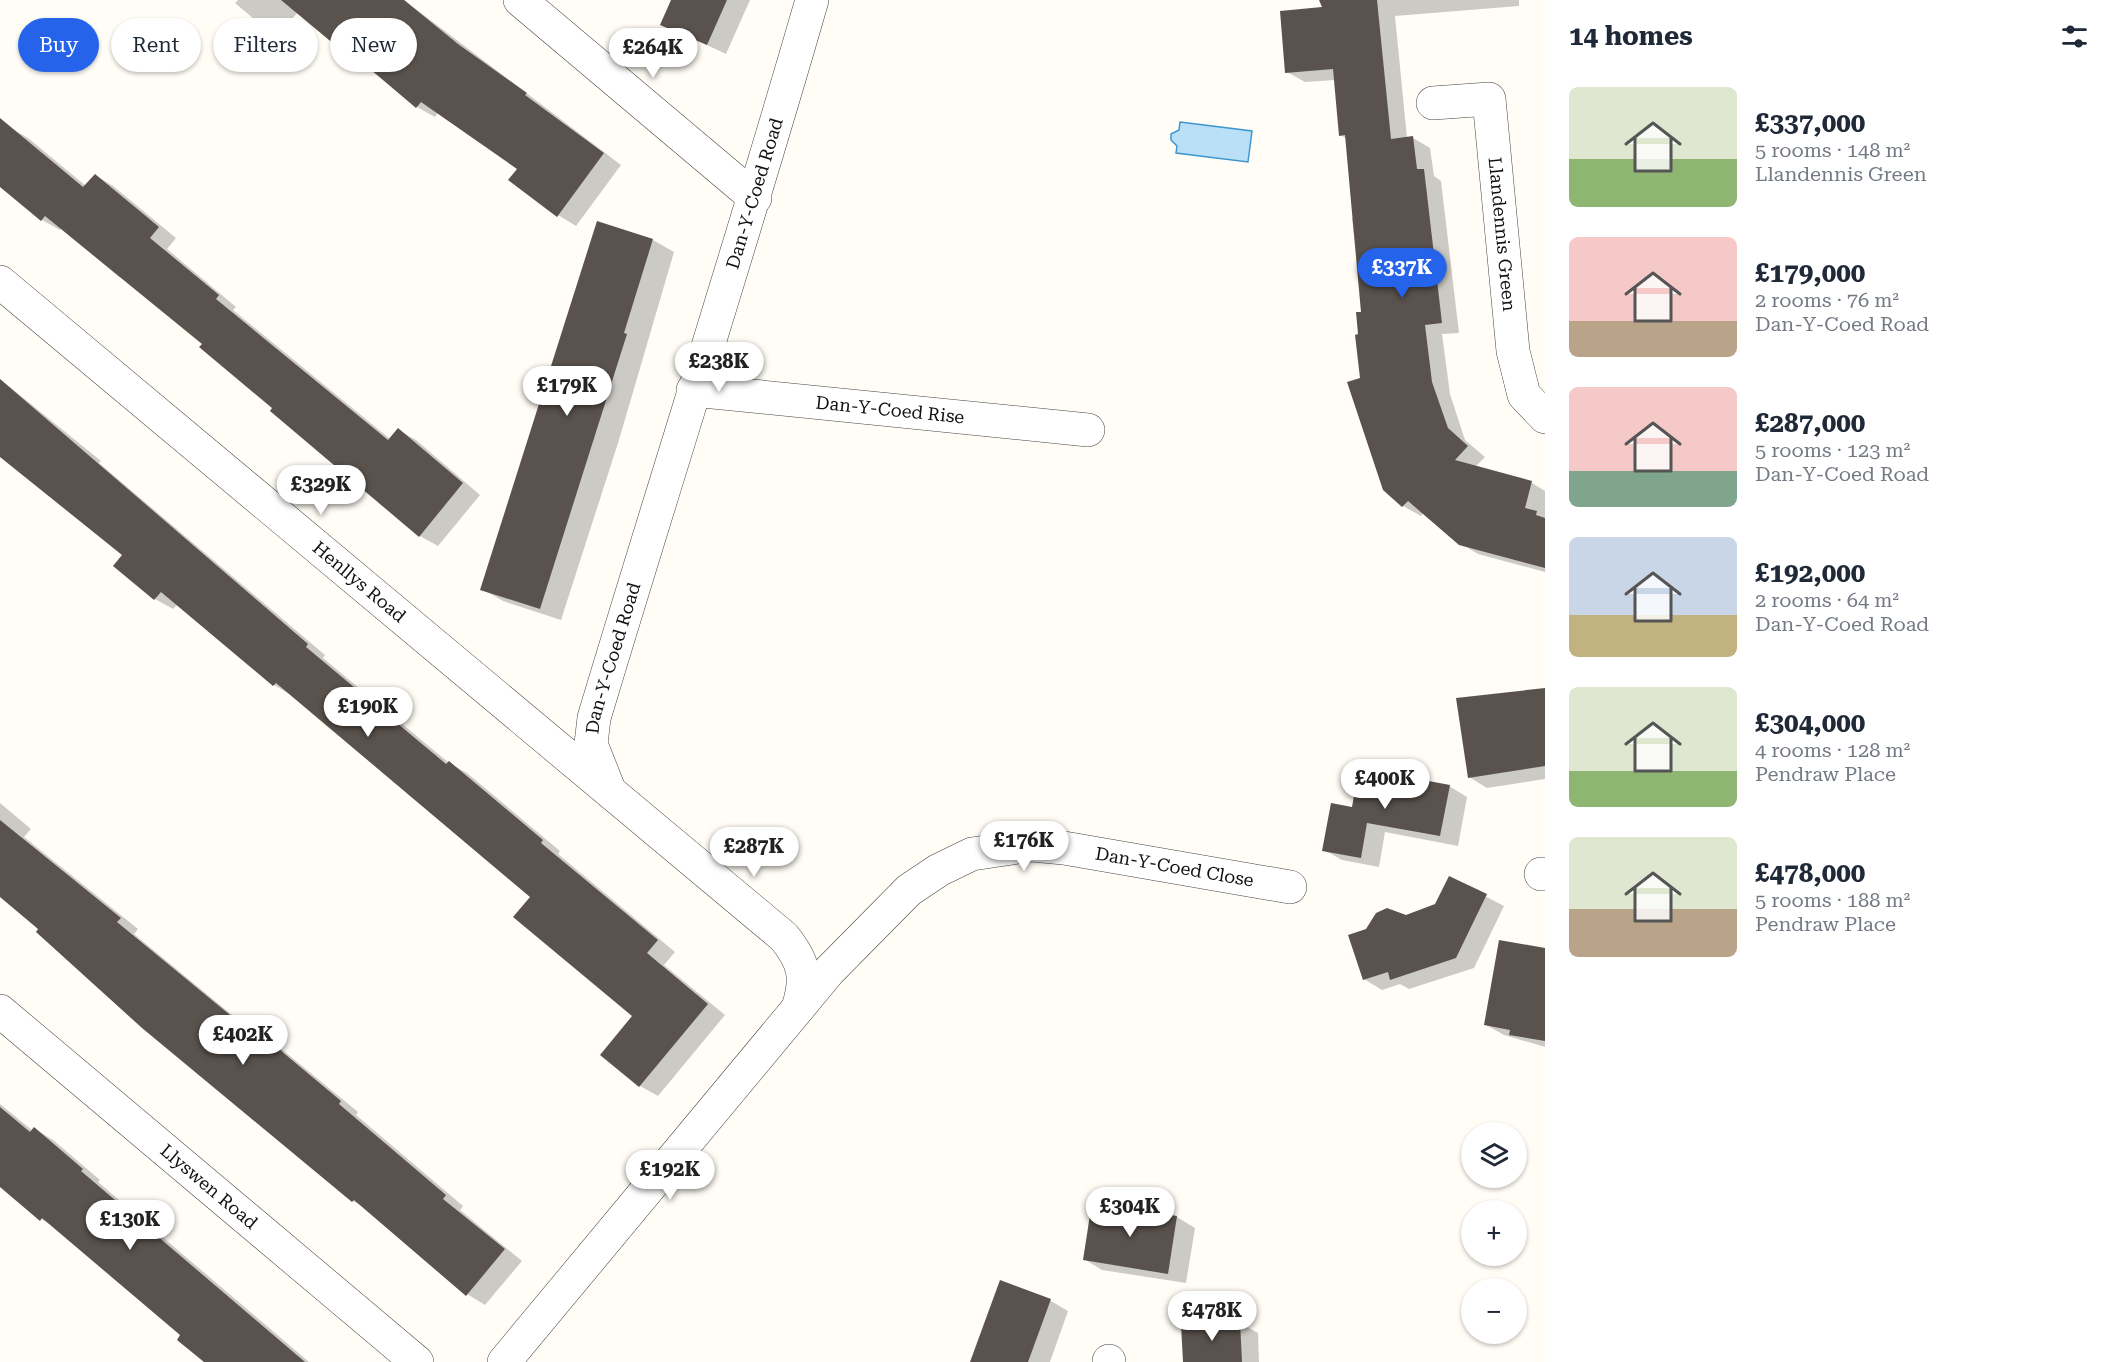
<!DOCTYPE html>
<meta charset="utf-8">
<style>
body{margin:0;font-family:"Roboto Serif",serif;background:#f2f2f3;color:#1f2937;height:100vh;display:flex;flex-direction:column;font-size:22px;white-space:nowrap}
*{box-sizing:border-box;margin:0}
p{font-size:20px;color:#747a83}
.icon{flex:none;width:33px;height:33px;fill:none;stroke:currentColor;stroke-width:2;stroke-linecap:round;stroke-linejoin:round}
.map{position:relative;flex:1;overflow:hidden}
.sheet{display:flex;flex-direction:column;background:#fff;width:570px}
.sheet>*{flex:none}
.top-card{position:absolute;left:18px;top:18px;width:570px;height:54px;display:flex;gap:12px}
.fabs{position:absolute;left:1461px;top:1122px;display:grid;gap:12px}
.fabs a{display:grid;place-items:center;width:66px;height:66px;border-radius:50%;background:#fff;box-shadow:0 2px 4px #0004;font-size:30px}
.price{position:absolute;translate:-50% -51px;padding:0 14px;border-radius:21px;background:#fff;color:#222;font-size:20px;line-height:39px;filter:drop-shadow(0 2px 3px #0008)}
.price::after{content:'';position:absolute;left:50%;top:36px;width:18px;height:14px;margin-left:-9px;background:inherit;clip-path:polygon(0 0,100% 0,50% 100%)}
.price.on{background:#2563eb;color:#fff}
ul{padding:0;list-style:none}
li{display:flex;align-items:center;gap:18px;height:150px;padding:0 24px}
li span{display:grid;place-items:center;flex:none;width:168px;height:120px;border-radius:9px;color:#555}
li>.icon{margin-inline-start:auto}
span .icon{width:72px;height:72px;fill:#fffc;stroke-width:1}
li b{font-size:26px}
h2{display:flex;justify-content:space-between;align-items:center;height:72px;padding:0 24px;font-size:26px}
.chip{padding:0 21px;border-radius:27px;background:#fff;box-shadow:0 2px 4px #0004;font-size:21px;line-height:54px}
.chip.on{background:#2563eb;color:#fff}
main{display:flex;flex:1;min-height:0}
.map>svg:first-child{display:block}
.water{fill:#b9e0f7;stroke:#3f96cf;stroke-width:1.5}
.shadow{fill:#0003}
.building{fill:#5a524d}
.lines{fill:none;stroke-linecap:round;stroke-linejoin:round}
.street-casing{stroke:#444;stroke-width:34}
.street{stroke:#fff;stroke-width:33}
.labels{text-anchor:middle;stroke-width:6;stroke-linejoin:round;paint-order:stroke}
.street-label{font-size:18px;fill:#111;stroke:#fff}
</style>
<main>
<div class="map">
<svg width="1545" height="1362" viewBox="0 0 1545 1362">
<rect width="100%" height="100%" fill="#fffdf5"/>
<path class="water" d="M1180 122 1252 131 1248 162 1176 153 1177 146 1171 140V134L1179 130Z"/>
<g class="shadow">
<path d="M238 0H404L621 165 576 226 558 215 519 169 438 113 435 117 417 107 298 12 278 35 260 24 235 3Z"/>
<path d="M673 0H750L726 54 662 24Z"/>
<path d="M1321 0H1519V6L1395 16 1407 138H1413L1430 148 1434 176 1441 181 1459 333 1442 334 1450 394 1465 440 1485 457 1475 467 1532 483 1545 491V572L1478 554 1460 543 1424 512 1421 516 1403 506 1360 335 1363 313 1352 218H1355L1346 138 1340 135 1335 80 1305 82 1287 72 1325 8Z"/>
<path d="M0 122 28 138 86 186 95 175 113 186 176 238 167 249 236 307 233 310 390 439 398 430 416 440 480 495 438 546 420 536 272 411 274 408 204 344 131 283 118 276 61 228 60 230 42 220 0 186Z"/>
<path d="M653 240 674 252 619 440 561 620 503 601 482 589Z"/>
<path d="M0 379 101 461 99 463 325 655 323 658 449 763 467 773 560 851 558 854 675 952 664 965 725 1015 658 1096 640 1086 634 1016 532 897 293 696 274 685 178 604 173 609 155 599 115 565 124 554 0 455Z"/>
<path d="M1545 689V779L1487 788 1469 777Z"/>
<path d="M1449 786 1467 797 1458 846 1385 832 1379 867 1342 860 1324 850 1354 809Z"/>
<path d="M0 803 31 829 24 837 138 929 134 934 243 1024 262 1033 358 1112 356 1115 463 1206 460 1210 522 1261 485 1305 467 1294 366 1208 353 1201 0 895Z"/>
<path d="M1450 878 1504 906 1474 968 1409 989 1400 984 1382 990 1364 979 1406 916 1437 905Z"/>
<path d="M1545 950V1047L1504 1035 1486 1025Z"/>
<path d="M0 1104 33 1131 35 1129 53 1140 100 1180 98 1182 309 1362H206L182 1335 55 1227 41 1219 0 1185Z"/>
<path d="M1177 1217 1195 1228 1186 1283 1102 1270 1084 1259Z"/>
<path d="M1001 1282 1051 1301 1068 1311 1050 1362H972Z"/>
<path d="M1240 1323 1258 1333 1259 1362H1185Z"/>
</g>
<g class="building">
<path d="M281 0H404L458 44 527 93 525 95 604 153 557 217 508 180 517 169 421 102 416 108 350 52 347 55Z"/>
<path d="M671 0H727L707 45 660 25Z"/>
<path d="M1319 0H1377L1391 139 1413 136 1417 169H1424L1442 323 1425 325 1432 382 1448 428 1468 446 1455 460 1532 481 1525 508 1537 511 1536 515 1545 518V568L1459 545 1408 501 1402 507 1383 490 1347 382 1360 378 1355 335 1358 334 1356 312H1361L1345 135 1339 136 1333 69 1285 73 1280 11 1322 7Z"/>
<path d="M0 118 83 187 95 174 159 227 150 238 219 295 216 299 388 440 398 428 463 483 419 537 270 411 272 408 199 347 202 344 45 216 41 221 0 187Z"/>
<path d="M597 221 653 239 624 333 627 334 540 609 480 590Z"/>
<path d="M0 379 308 644 306 647 446 764 449 761 543 840 541 843 658 940 647 953 708 1004 639 1087 600 1055 632 1016 513 917 530 897 276 683 273 686 161 592 154 600 113 566 122 555 0 457Z"/>
<path d="M1545 688V766L1468 778 1456 698Z"/>
<path d="M1359 768 1450 785 1440 836 1367 823 1361 858 1322 851 1331 803 1352 807Z"/>
<path d="M0 820 121 918 117 922 241 1024 244 1020 341 1101 339 1104 446 1195 443 1199 505 1249 466 1296 354 1200 352 1202 142 1028 36 932 38 929 0 897Z"/>
<path d="M1449 876 1487 894 1456 958 1390 980 1388 972 1363 980 1348 935 1366 929 1376 913 1387 908 1406 915 1435 904Z"/>
<path d="M1499 940 1545 948V1041L1509 1035 1510 1030 1484 1025Z"/>
<path d="M0 1107 30 1132 34 1127 83 1169 81 1171 305 1362H204L177 1340 180 1335 42 1218 40 1221 0 1187Z"/>
<path d="M1092 1202 1177 1216 1168 1274 1083 1260Z"/>
<path d="M1000 1280 1051 1299 1028 1362H970Z"/>
<path d="M1240 1321 1242 1362H1183L1181 1324Z"/>
</g>
<g class="lines">
<g class="street-casing">
<g id="street">
<path d="M520 0 755 198"/>
<path id="s1" d="M1433 103 1489 99 1513 351 1524 395 1545 417"/>
<path id="s2" d="M0 282 784 937C804 962 808 977 798 1008"/>
<path id="s3" d="M693 390 1088 430"/>
<path id="s4" d="M608 787 591 744 594 718C666 478 743 240 812 0"/>
<path d="M1541 874H1545"/>
<path id="s5" d="M0 1011 417 1362"/>
<path id="s6" d="M504 1362 829 971 909 890 939 870 972 854 1032 845 1064 848 1290 887"/>
<path d="M1109 1362V1361"/>
</g>
</g>
<use href="#street" class="street"/>
</g>
<g class="labels">
<g class="street-label">
<text dy="6" stroke="none"><textPath href="#s4" startOffset="621">Dan-Y-Coed Road</textPath></text>
<text dy="6" stroke="none"><textPath href="#s1" startOffset="192">Llandennis Green</textPath></text>
<text dy="6" stroke="none"><textPath href="#s3" startOffset="198">Dan-Y-Coed Rise</textPath></text>
<text dy="6" stroke="none"><textPath href="#s2" startOffset="468">Henllys Road</textPath></text>
<text dy="6" stroke="none"><textPath href="#s4" startOffset="135">Dan-Y-Coed Road</textPath></text>
<text dy="6" stroke="none"><textPath href="#s6" startOffset="900">Dan-Y-Coed Close</textPath></text>
<text dy="6" stroke="none"><textPath href="#s5" startOffset="273">Llyswen Road</textPath></text>
</g>
</g>
</svg>
<div class="fabs">
<a><svg class="icon" aria-label="layers" viewBox="0 0 24 24"><path d="M12 4l9 5-9 5-9-5zM3 14l9 5 9-5"/></svg></a>
<a>+</a>
<a>−</a>
</div>
<b class="price" style="left:653px;top:79px">£264K</b>
<b class="price on" style="left:1402px;top:299px">£337K</b>
<b class="price" style="left:719px;top:393px">£238K</b>
<b class="price" style="left:567px;top:417px">£179K</b>
<b class="price" style="left:321px;top:516px">£329K</b>
<b class="price" style="left:368px;top:738px">£190K</b>
<b class="price" style="left:1385px;top:810px">£400K</b>
<b class="price" style="left:1024px;top:872px">£176K</b>
<b class="price" style="left:754px;top:878px">£287K</b>
<b class="price" style="left:243px;top:1066px">£402K</b>
<b class="price" style="left:670px;top:1201px">£192K</b>
<b class="price" style="left:1130px;top:1238px">£304K</b>
<b class="price" style="left:130px;top:1251px">£130K</b>
<b class="price" style="left:1212px;top:1342px">£478K</b>
<div class="top-card">
<a class="chip on">Buy</a>
<a class="chip">Rent</a>
<a class="chip">Filters</a>
<a class="chip">New</a>
</div>
</div>
<section class="sheet">
<h2>14 homes<svg class="icon" aria-label="filters" viewBox="0 0 24 24"><path d="M4 7h16M4 17h16"/><circle cx="9" cy="7" r="2"/><circle cx="15" cy="17" r="2"/></svg></h2>
<ul>
<li><span style="background:linear-gradient(#dfe7d0 60%,#8fb573 0)"><svg class="icon" aria-label="home" viewBox="0 0 24 24"><path d="M3 11l9-7 9 7M6 9v11h12V9"/></svg></span><div><b>£337,000</b><p>5 rooms · 148 m²</p><p>Llandennis Green</p></div></li>
<li><span style="background:linear-gradient(#f6c9c9 70%,#b9a48a 0)"><svg class="icon" aria-label="home" viewBox="0 0 24 24"><path d="M3 11l9-7 9 7M6 9v11h12V9"/></svg></span><div><b>£179,000</b><p>2 rooms · 76 m²</p><p>Dan-Y-Coed Road</p></div></li>
<li><span style="background:linear-gradient(#f6c9c9 70%,#7fa58c 0)"><svg class="icon" aria-label="home" viewBox="0 0 24 24"><path d="M3 11l9-7 9 7M6 9v11h12V9"/></svg></span><div><b>£287,000</b><p>5 rooms · 123 m²</p><p>Dan-Y-Coed Road</p></div></li>
<li><span style="background:linear-gradient(#c9d6e8 65%,#c2b280 0)"><svg class="icon" aria-label="home" viewBox="0 0 24 24"><path d="M3 11l9-7 9 7M6 9v11h12V9"/></svg></span><div><b>£192,000</b><p>2 rooms · 64 m²</p><p>Dan-Y-Coed Road</p></div></li>
<li><span style="background:linear-gradient(#dfe7d0 70%,#8fb573 0)"><svg class="icon" aria-label="home" viewBox="0 0 24 24"><path d="M3 11l9-7 9 7M6 9v11h12V9"/></svg></span><div><b>£304,000</b><p>4 rooms · 128 m²</p><p>Pendraw Place</p></div></li>
<li><span style="background:linear-gradient(#dfe7d0 60%,#b9a48a 0)"><svg class="icon" aria-label="home" viewBox="0 0 24 24"><path d="M3 11l9-7 9 7M6 9v11h12V9"/></svg></span><div><b>£478,000</b><p>5 rooms · 188 m²</p><p>Pendraw Place</p></div></li>
</ul>
</section>
</main>
